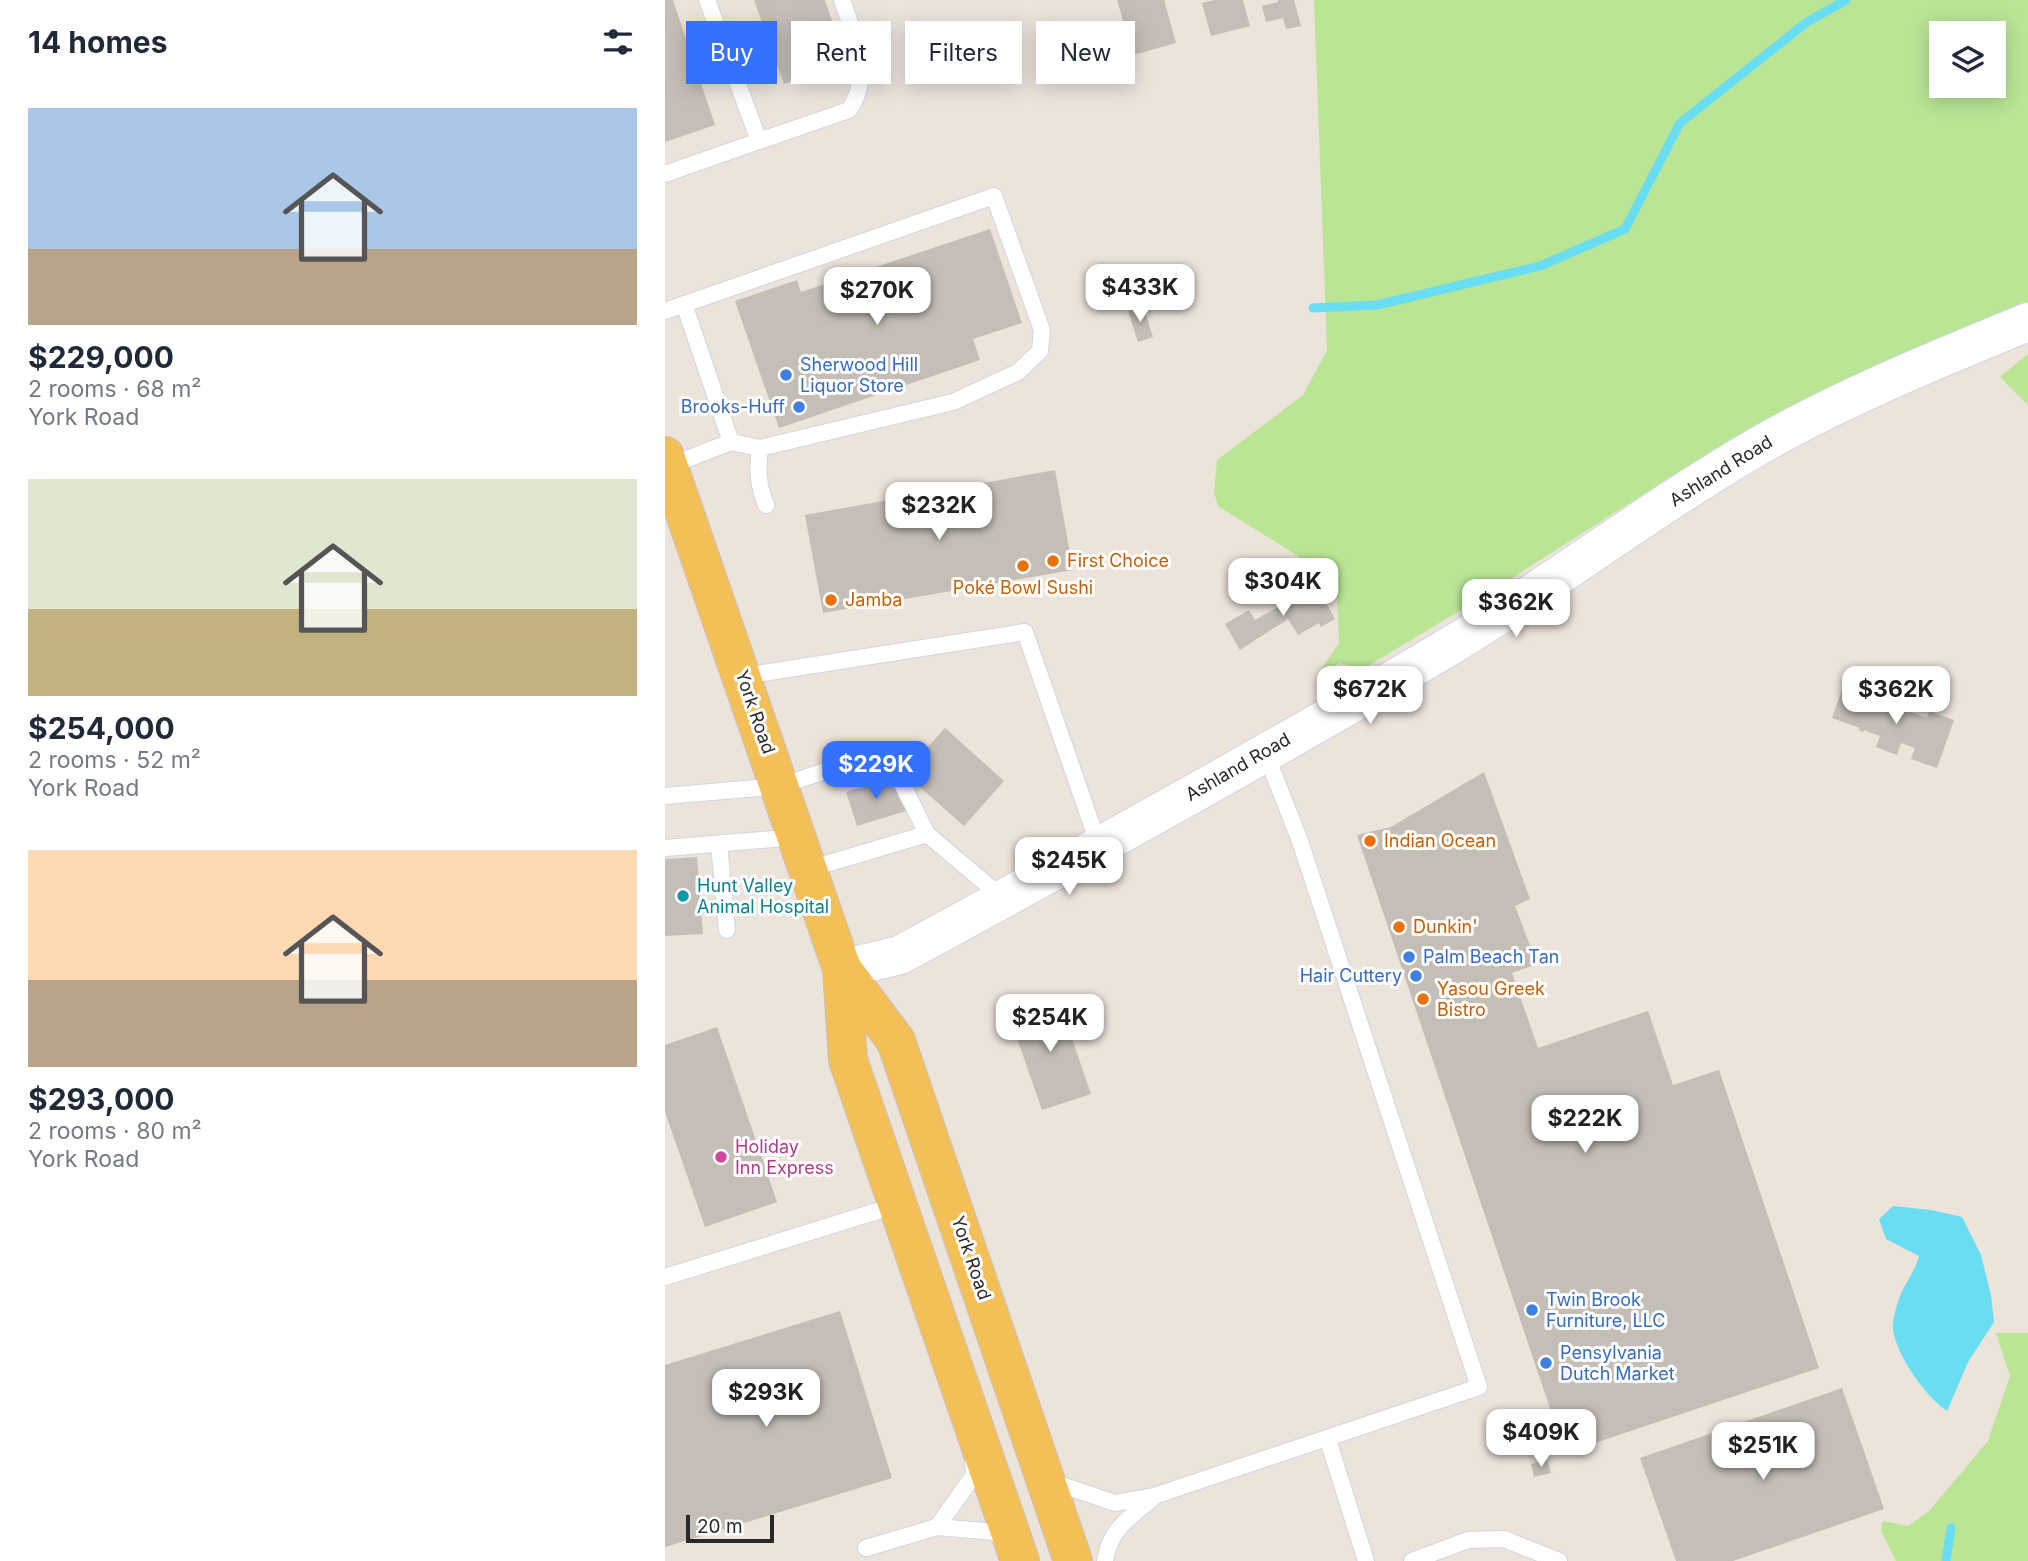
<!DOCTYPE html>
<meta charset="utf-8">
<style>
body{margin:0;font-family:Inter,sans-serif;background:#f2f2f3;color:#1f2937;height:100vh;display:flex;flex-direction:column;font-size:26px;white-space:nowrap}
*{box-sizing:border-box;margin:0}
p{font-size:23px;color:#747a83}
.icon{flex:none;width:38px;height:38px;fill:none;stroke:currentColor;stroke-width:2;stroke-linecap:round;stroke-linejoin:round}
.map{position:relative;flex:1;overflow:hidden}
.drawer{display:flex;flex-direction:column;background:#fff;width:665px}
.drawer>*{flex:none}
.hud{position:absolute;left:21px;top:21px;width:665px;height:63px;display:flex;gap:14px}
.buttons{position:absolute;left:1264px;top:21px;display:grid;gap:14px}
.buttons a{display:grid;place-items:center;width:77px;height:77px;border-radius:0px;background:#fff;box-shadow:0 4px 18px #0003;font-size:35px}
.scale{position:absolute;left:21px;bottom:18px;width:88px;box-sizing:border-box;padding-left:7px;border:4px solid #292929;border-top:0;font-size:19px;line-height:24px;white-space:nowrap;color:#292929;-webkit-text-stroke:5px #fff;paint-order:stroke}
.price{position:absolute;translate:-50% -60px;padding:0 16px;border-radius:14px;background:#fff;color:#222;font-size:23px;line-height:46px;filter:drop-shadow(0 2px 4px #0008)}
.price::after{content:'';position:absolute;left:50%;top:42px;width:21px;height:16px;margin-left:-10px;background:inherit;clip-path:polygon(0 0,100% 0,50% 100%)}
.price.active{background:#3571ff;color:#fff}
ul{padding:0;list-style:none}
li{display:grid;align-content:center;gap:14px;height:371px;padding:0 28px}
li span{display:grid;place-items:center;height:217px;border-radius:0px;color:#555}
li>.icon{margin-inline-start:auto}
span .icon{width:126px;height:126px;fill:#fffc;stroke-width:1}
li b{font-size:30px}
h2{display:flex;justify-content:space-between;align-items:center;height:84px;padding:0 28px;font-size:30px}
.tag{padding:0 24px;border-radius:0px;background:#fff;box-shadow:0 4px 18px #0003;font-size:24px;line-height:63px}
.tag.active{background:#3571ff;color:#fff}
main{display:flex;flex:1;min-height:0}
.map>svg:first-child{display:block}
.green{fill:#b9e595;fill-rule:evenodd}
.water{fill:#69ddf2}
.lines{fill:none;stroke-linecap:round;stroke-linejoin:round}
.stream{stroke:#69ddf2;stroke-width:9}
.building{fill:#c4beb6}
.lane-casing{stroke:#d0d6e3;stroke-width:18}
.secondary-casing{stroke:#d0d6e3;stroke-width:40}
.primary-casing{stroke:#c3c3c3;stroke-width:40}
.lane{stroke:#fff;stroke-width:16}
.secondary{stroke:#fff;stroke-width:38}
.primary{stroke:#f5bf57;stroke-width:38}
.shop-dot{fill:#3f7fe0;stroke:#fff;stroke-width:2.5}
.food-dot{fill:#e8710a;stroke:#fff;stroke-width:2.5}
.culture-dot{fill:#0f9aa8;stroke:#fff;stroke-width:2.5}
.hotel-dot{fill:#d1479c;stroke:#fff;stroke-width:2.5}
.labels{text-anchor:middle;stroke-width:6;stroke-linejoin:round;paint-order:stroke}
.shop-label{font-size:18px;fill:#366cbe;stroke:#fff;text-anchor:start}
.street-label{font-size:18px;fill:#292929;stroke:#fff}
.food-label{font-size:18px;fill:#c56008;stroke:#fff;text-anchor:start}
.culture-label{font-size:18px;fill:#0d838f;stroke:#fff;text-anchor:start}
.hotel-label{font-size:18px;fill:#b23c85;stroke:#fff;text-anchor:start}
</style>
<main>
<section class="drawer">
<h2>14 homes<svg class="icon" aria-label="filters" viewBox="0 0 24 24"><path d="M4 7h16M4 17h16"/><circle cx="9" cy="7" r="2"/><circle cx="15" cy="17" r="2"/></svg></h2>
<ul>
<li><span style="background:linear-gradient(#a9c7e8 65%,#b9a48a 0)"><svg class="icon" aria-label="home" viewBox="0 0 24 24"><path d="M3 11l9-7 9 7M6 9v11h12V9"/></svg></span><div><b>$229,000</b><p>2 rooms · 68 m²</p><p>York Road</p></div></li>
<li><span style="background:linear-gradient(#dfe7d0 60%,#c2b280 0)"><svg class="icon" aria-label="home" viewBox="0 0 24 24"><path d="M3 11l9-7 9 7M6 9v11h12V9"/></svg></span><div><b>$254,000</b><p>2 rooms · 52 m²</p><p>York Road</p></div></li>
<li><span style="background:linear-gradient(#ffd9b3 60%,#b9a48a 0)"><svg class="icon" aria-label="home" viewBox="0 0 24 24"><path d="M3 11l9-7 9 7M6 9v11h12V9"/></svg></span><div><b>$293,000</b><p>2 rooms · 80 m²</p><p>York Road</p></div></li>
</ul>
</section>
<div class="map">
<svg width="1363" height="1561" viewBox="0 0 1363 1561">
<rect width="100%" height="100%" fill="#ece3db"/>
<g class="green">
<path d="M649 0H1363V340L1094 425 1018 469 814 599 698 669 674 663 651 677 674 643 671 580 553 506 549 492 552 460 638 395 662 350ZM1276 33H1328V86H1276Z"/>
<path d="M1363 354V405L1335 377Z"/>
<path d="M1331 1333H1363V1561H1231L1216 1531 1218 1521 1243 1526 1263 1512 1323 1441 1345 1376Z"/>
</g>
<path class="water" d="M1228 1206 1266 1210 1297 1217 1316 1255 1326 1295 1329 1322 1303 1362 1282 1411C1261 1397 1231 1355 1228 1329 1227 1321 1232 1304 1235 1296 1241 1281 1249 1274 1254 1256L1221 1239 1214 1219Z"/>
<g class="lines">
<g class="stream">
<path d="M648 308 712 305 875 266 960 229 1015 123 1142 22 1181 0"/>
<path d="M1281 1561 1286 1528"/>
</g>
</g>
<g class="building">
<path d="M0 0H8L50 125 0 142Z"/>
<path d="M89 0H160L181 62 119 84Z"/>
<path d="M452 0H499L511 43 468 55Z"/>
<path d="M549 0H578L585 26 546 36 537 3Z"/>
<path d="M613 0H629L636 26 621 29 618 18 601 22 597 6 613 2Z"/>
<path d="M325 229 357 323 308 339 315 360 114 428 70 301 132 280 136 292Z"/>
<path d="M478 306 488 337 473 342 463 311Z"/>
<path d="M390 470 408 570 158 613 140 515Z"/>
<path d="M651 585 670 619 656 627 654 623 633 635 623 619 575 650 560 624 584 610 590 620Z"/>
<path d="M1178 687 1243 709V711L1262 718 1264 711 1289 720 1272 768 1246 759 1250 748 1236 743 1232 755 1211 747 1215 736 1199 730 1198 732 1193 730 1195 728 1167 718Z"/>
<path d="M280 728 339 781 299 826 239 773Z"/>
<path d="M819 772 865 899 850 906 872 964 847 973 873 1048 983 1011 1008 1085 1054 1070 1154 1368 900 1453 692 835 726 827Z"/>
<path d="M230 776 241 811 192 826 181 792Z"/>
<path d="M32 857 38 934 0 936V859Z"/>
<path d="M393 998 426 1094 377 1110 344 1015Z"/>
<path d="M52 1027 112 1202 40 1227 0 1112V1045Z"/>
<path d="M175 1311 227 1478 0 1547V1365Z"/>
<path d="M1177 1388 1219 1509 1068 1561H1011L975 1458Z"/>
<path d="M882 1460 886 1473 869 1477 866 1464Z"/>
</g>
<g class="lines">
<g class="lane-casing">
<g id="lane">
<path d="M94 141 184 110C208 76 189 35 177 0"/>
<path d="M0 174 94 141 42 0"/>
<path d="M19 304 66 442"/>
<path d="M0 311 329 196 377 330 375 351 353 372 288 402 95 448 66 442 4 466"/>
<path d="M95 448C92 470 93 485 101 505"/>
<path d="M78 676 360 632 434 846"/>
<path d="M0 796 115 786 221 751 262 834"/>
<path d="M54 844 62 930"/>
<path d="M0 848 133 837"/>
<path d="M144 869 262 834 339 899"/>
<path d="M0 1277 232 1205"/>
<path d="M663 1440 701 1561"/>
<path d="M385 1481 450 1503 489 1496 814 1387 635 841 600 752"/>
<path d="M272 1527 309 1475 308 1458"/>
<path d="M201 1548 272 1527 330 1532 339 1543"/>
<path d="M440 1561C444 1530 465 1517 488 1498"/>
<path d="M747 1561 803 1540 839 1539 894 1561"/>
</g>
</g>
<g class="secondary-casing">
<path id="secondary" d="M177 969 235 955C418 856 601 755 780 649 888 584 988 507 1097 444 1182 396 1273 359 1363 322"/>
</g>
<g class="primary-casing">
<g id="primary">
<path d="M0 456 177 969 183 1060 355 1561"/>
<path d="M177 969 231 1041 408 1561"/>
</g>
</g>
<use href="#lane" class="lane"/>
<use href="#secondary" class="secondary"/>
<use href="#primary" class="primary"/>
</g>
<g class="shop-dot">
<circle cx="121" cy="375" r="7"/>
<circle cx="134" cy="407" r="7"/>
<circle cx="744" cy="957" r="7"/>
<circle cx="751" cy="976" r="7"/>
<circle cx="867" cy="1310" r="7"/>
<circle cx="881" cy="1363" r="7"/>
</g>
<g class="food-dot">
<circle cx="388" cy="561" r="7"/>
<circle cx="358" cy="566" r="7"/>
<circle cx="166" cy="600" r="7"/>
<circle cx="705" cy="841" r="7"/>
<circle cx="734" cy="927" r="7"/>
<circle cx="758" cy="999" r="7"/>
</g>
<circle class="culture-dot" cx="18" cy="896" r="7"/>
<circle class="hotel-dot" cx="56" cy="1157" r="7"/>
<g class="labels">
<g class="shop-label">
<text x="135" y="371">Sherwood Hill<tspan x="135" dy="21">Liquor Store</tspan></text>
<text x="120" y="413" text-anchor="end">Brooks-Huff</text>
<text x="758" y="963">Palm Beach Tan</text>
<text x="737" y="982" text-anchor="end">Hair Cuttery</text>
<text x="881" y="1306">Twin Brook<tspan x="881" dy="21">Furniture, LLC</tspan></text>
<text x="895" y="1359">Pensylvania<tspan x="895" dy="21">Dutch Market</tspan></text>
</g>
<g class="street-label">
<text transform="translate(1056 471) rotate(-32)" y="6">Ashland Road</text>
<text transform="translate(90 712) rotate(71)" y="6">York Road</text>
<text transform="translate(573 767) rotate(-30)" y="6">Ashland Road</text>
<text transform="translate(306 1258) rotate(71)" y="6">York Road</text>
</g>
<g class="food-label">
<text x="402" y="567">First Choice</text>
<text x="358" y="594" text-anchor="middle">Poké Bowl Sushi</text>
<text x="180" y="606">Jamba</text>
<text x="719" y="847">Indian Ocean</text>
<text x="748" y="933">Dunkin'</text>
<text x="772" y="995">Yasou Greek<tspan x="772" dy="21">Bistro</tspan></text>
</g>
<g class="culture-label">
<text x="32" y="892">Hunt Valley<tspan x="32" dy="21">Animal Hospital</tspan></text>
</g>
<g class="hotel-label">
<text x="70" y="1153">Holiday<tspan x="70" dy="21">Inn Express</tspan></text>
</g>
</g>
</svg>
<div class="buttons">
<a><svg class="icon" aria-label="layers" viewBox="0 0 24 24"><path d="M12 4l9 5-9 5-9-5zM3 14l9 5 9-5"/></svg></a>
</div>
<div class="scale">20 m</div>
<b class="price" style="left:475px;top:324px">$433K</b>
<b class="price" style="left:212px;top:327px">$270K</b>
<b class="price" style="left:274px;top:542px">$232K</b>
<b class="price" style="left:618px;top:618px">$304K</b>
<b class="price" style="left:851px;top:639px">$362K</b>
<b class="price" style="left:705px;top:726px">$672K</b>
<b class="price" style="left:1231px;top:726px">$362K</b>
<b class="price active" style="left:211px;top:801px">$229K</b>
<b class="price" style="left:404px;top:897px">$245K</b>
<b class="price" style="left:385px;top:1054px">$254K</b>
<b class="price" style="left:920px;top:1155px">$222K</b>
<b class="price" style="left:101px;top:1429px">$293K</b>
<b class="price" style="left:876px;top:1469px">$409K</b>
<b class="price" style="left:1098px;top:1482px">$251K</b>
<div class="hud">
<a class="tag active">Buy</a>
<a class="tag">Rent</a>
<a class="tag">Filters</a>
<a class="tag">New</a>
</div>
</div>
</main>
